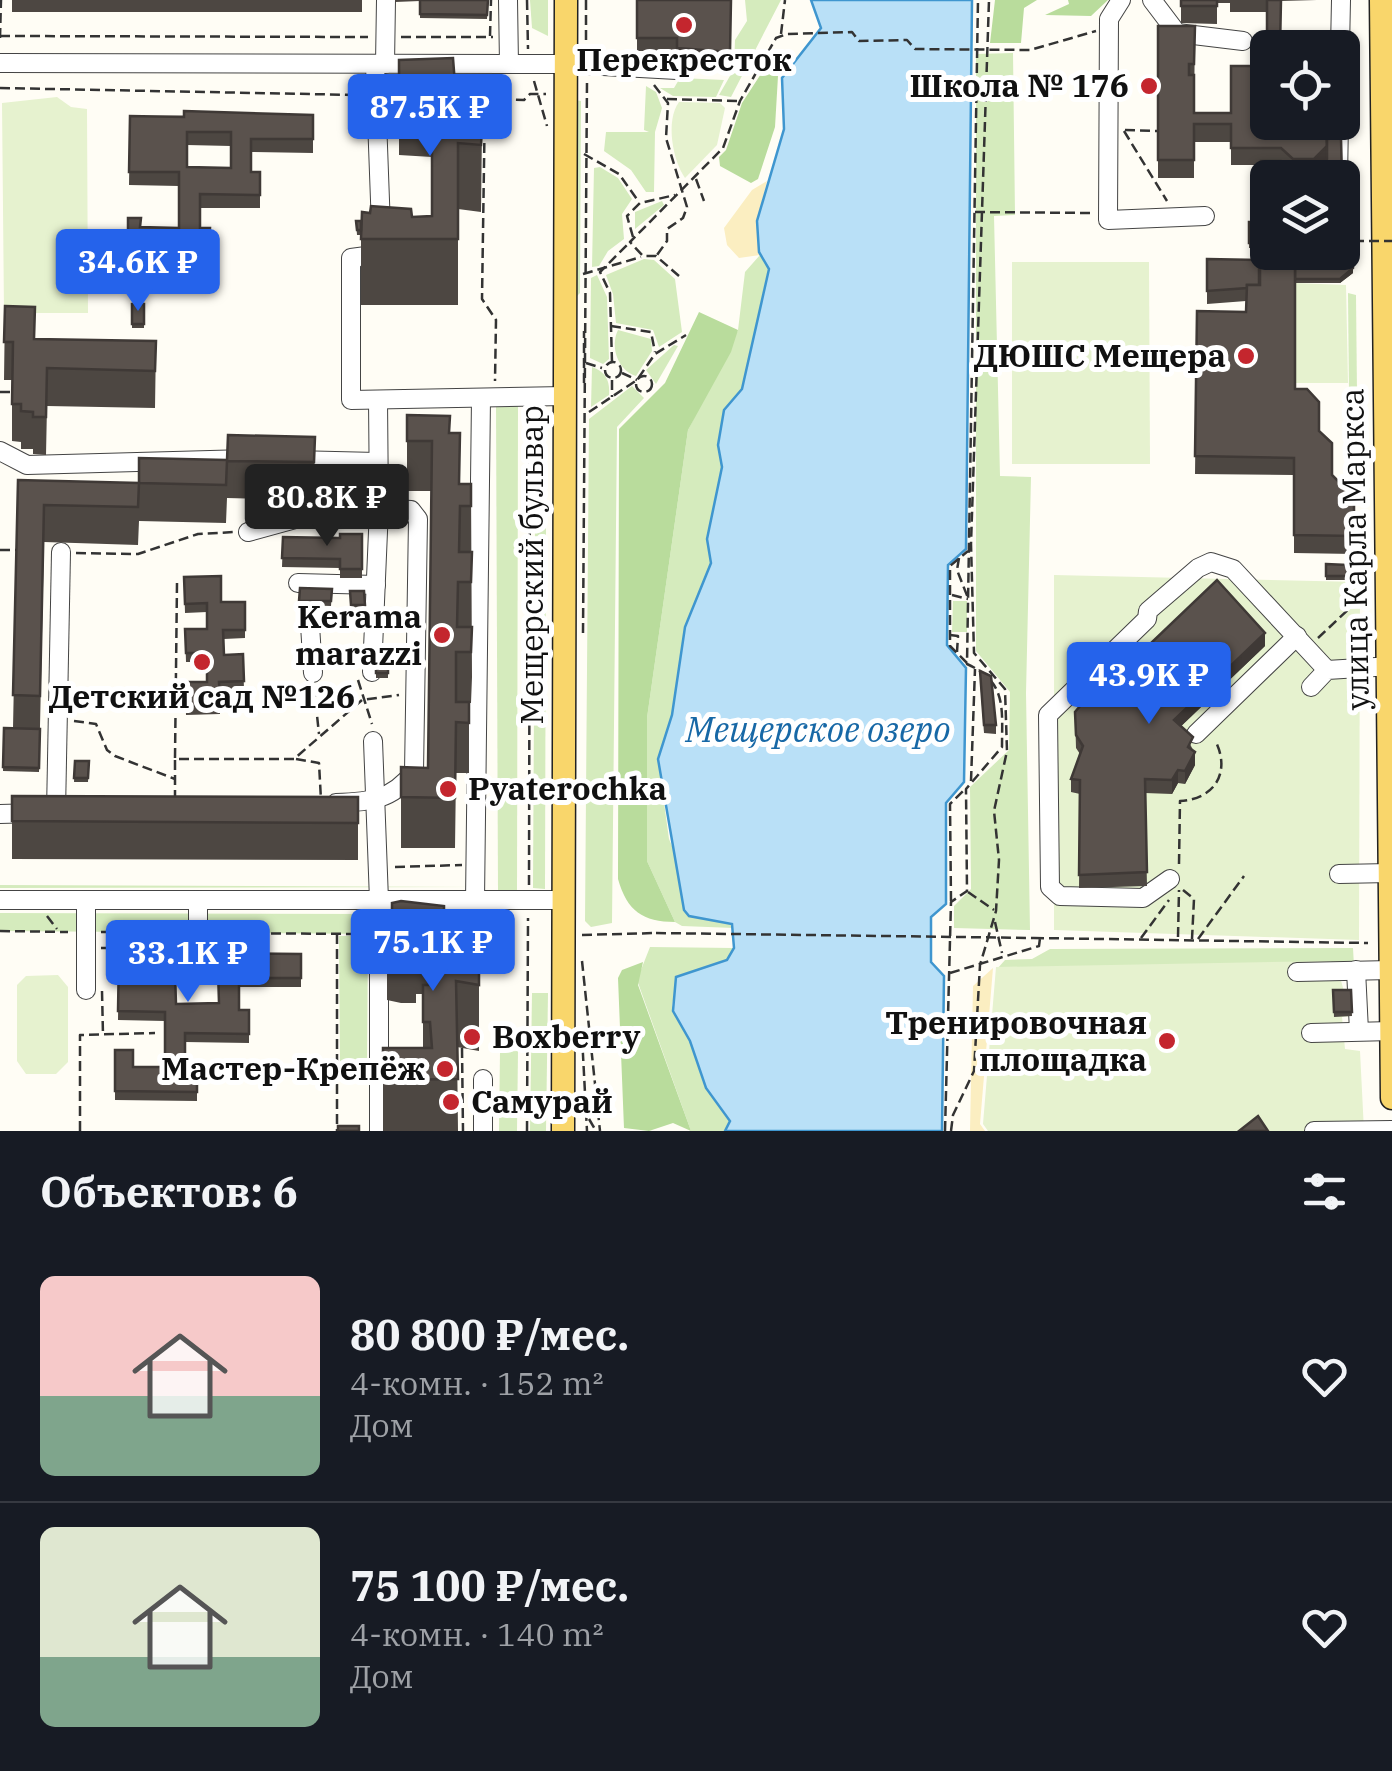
<!DOCTYPE html>
<html lang="ru">
<meta charset="utf-8">
<style>
body{margin:0;font-family:"IBM Plex Serif",serif;background:#242831;color:#f1f3f6;height:100vh;display:flex;flex-direction:column;font-size:38px;white-space:nowrap}
*{box-sizing:border-box;margin:0}
p{font-size:32px;color:#9ea1a6}
.icon{flex:none;width:55px;height:55px;fill:none;stroke:currentColor;stroke-width:2;stroke-linecap:round;stroke-linejoin:round}
.map{position:relative;height:1131px;overflow:hidden}
.sheet{display:flex;flex-direction:column;background:#171b24;flex:1}
.sheet>*{flex:none}
.buttons{position:absolute;left:1250px;top:30px;display:grid;gap:20px}
.buttons a{display:grid;place-items:center;width:110px;height:110px;border-radius:15px;background:#171b24;box-shadow:0 2px 8px #0004;font-size:50px}
.price{position:absolute;translate:-50% -85px;padding:0 22px;border-radius:10px;background:#2563eb;color:#fff;font-size:32px;line-height:65px;filter:drop-shadow(0 2px 5px #0008)}
.price::after{content:'';position:absolute;left:50%;top:60px;width:30px;height:22px;margin-left:-15px;background:inherit;clip-path:polygon(0 0,100% 0,50% 100%)}
.price.on{background:#222;color:#fff}
ul{padding:0;list-style:none}
li{display:flex;align-items:center;gap:30px;height:250px;padding:0 40px}
li+li{border-top:2px solid #363941}
li span{display:grid;place-items:center;flex:none;width:280px;height:200px;border-radius:15px;color:#555}
li>.icon{margin-inline-start:auto}
span .icon{width:120px;height:120px;fill:#fffc;stroke-width:1}
li b{font-size:42px}
h2{display:flex;justify-content:space-between;align-items:center;height:120px;padding:0 40px;font-size:42px}
.map>svg:first-child{display:block}
.green{fill:#d5ebbd}
.forest{fill:#b9dc9c}
.sand{fill:#fbeec1}
.pitch{fill:#e6f2cf}
.water{fill:#b9e0f7;stroke:#3f96cf;stroke-width:2.5}
.lines{fill:none;stroke-linecap:round;stroke-linejoin:round}
.minor-casing{stroke:#444;stroke-width:20}
.major-casing{stroke:#222;stroke-width:25}
.path{stroke:#333;stroke-width:2.5;stroke-dasharray:10 5;stroke-linecap:butt}
.minor{stroke:#fff;stroke-width:18}
.major{stroke:#f9d66b;stroke-width:22}
.path-bridge{stroke:#333;stroke-width:2.5;stroke-dasharray:10 5;stroke-linecap:butt}
.wall{fill:#4d4742;fill-rule:evenodd}
.shaded-wall{fill:#3f3936}
.building{fill:#5a524d;stroke:#3f3936;stroke-width:2.5;fill-rule:evenodd}
.poi-dot{fill:#c4262e;stroke:#fff;stroke-width:4}
.labels{text-anchor:middle;stroke-width:10;stroke-linejoin:round;paint-order:stroke}
.poi-label{font-size:32px;font-weight:bold;fill:#111;stroke:#fff;text-anchor:end}
.street-label{font-size:32px;fill:#111;stroke:#fff}
.water-label{font-size:35px;font-style:italic;fill:#1768a6;stroke:#fff}
</style>
<div class="map">
<svg width="1392" height="1131" viewBox="0 0 1392 1131">
<rect width="100%" height="100%" fill="#fffdf5"/>
<g class="green">
<path d="M530 0H548V36L532 28Z"/>
<path d="M745 0H781L731 97 719 95 734 69 735 40 747 21Z"/>
<path d="M1013 53 1015 215 994 216 1000 476 1031 477 1026 693 1030 930 954 928V906L971 889 970 787 1009 750 1010 692 976 651V54Z"/>
<path d="M680 78 724 80 716 97 673 96 660 88H674Z"/>
<path d="M646 86 656 92 662 108 655 132 654 192H646L631 170 604 151 606 132H649L644 130Z"/>
<path d="M575 100 581 101 580 293 572 301Z"/>
<path d="M600 167 618 178 632 199 622 214 624 239 608 251 599 266 592 267 594 168Z"/>
<path d="M662 201 664 205 635 229V212Z"/>
<path d="M760 255 769 265 742 389 724 410 718 445 722 467 707 539 711 563 685 627 672 715 658 759 669 839 703 919 726 921 734 928 682 926 675 922 647 861V718L688 430 738 330 745 272Z"/>
<path d="M644 259 654 260 675 279 682 332 659 347 653 330 616 323 613 294 606 275Z"/>
<path d="M597 275 607 297 609 359 603 364 590 358 591 278Z"/>
<path d="M1348 293 1356 295 1357 394 1349 393Z"/>
<path d="M618 330 651 339 652 351 636 376C617 370 610 346 618 330Z"/>
<path d="M674 345 678 346 656 384 646 370Z"/>
<path d="M592 367C606 372 610 381 609 395L591 407Z"/>
<path d="M632 386 644 398 617 427 612 923 591 927 585 921 589 419Z"/>
<path d="M496 405H518L517 892H498Z"/>
<path d="M535 524H546L545 889 533 888Z"/>
<path d="M953 601H967V632H952Z"/>
<path d="M0 885 474 887 0 888Z"/>
<path d="M0 913 379 914V934L0 931Z"/>
<path d="M339 936H368L367 1061 340 1062Z"/>
<path d="M650 947 734 948 727 960 677 977 672 1006 692 1046 703 1082 730 1121 725 1131H691L637 980Z"/>
<path d="M1353 948 1354 966 997 969 1005 960 1032 959 1050 949Z"/>
<path d="M532 993H548L546 1131H530Z"/>
<path d="M518 1051 517 1131H499L500 1052Z"/>
</g>
<g class="forest">
<path d="M995 0H1037L1024 8 1021 43H990Z"/>
<path d="M1068 0H1108L1091 16 1045 15 1069 4Z"/>
<path d="M790 53 778 76 775 127 758 179 751 183 720 166 719 157 726 150 742 103 772 57Z"/>
<path d="M699 312 738 330 731 352 688 430 647 718V861L675 922C643 922 627 911 618 879L619 429 665 383Z"/>
<path d="M643 962 638 985 691 1131 673 1123 649 1131 624 1128 618 978 622 970Z"/>
</g>
<g class="sand">
<path d="M767 181 757 221 760 255 739 258 727 245 724 228 752 190Z"/>
<path d="M993 968 980 1124 985 1131H970L973 986Z"/>
</g>
<g class="pitch">
<path d="M57 97 71 107 87 109 88 313H4L2 103Z"/>
<path d="M679 102 720 103 725 108 717 145 685 178C673 161 665 121 679 102Z"/>
<path d="M1012 262H1149L1150 464H1012Z"/>
<path d="M1295 283 1346 285 1348 383H1295Z"/>
<path d="M1054 575 1360 582 1359 940 1054 930Z"/>
<path d="M1331 961C1343 975 1344 999 1352 1016L1342 1017 1345 1049 1360 1051 1364 1131H988L983 1124 996 967Z"/>
<path d="M58 975 68 987V1062L56 1074H26L17 1061V985L26 976Z"/>
</g>
<path class="water" d="M811 0H972L966 549 948 565 947 645 966 668 964 782 946 803V904L931 917V962L944 976 942 1131H725L730 1121 706 1088 690 1041 673 1011 676 977 727 960 734 948 732 924 689 916 684 910 658 759 672 715 685 627 711 563 707 539 722 467 718 445 724 410 742 389 769 269 759 252 757 221 784 129 782 78 821 28Z"/>
<g class="lines">
<g class="minor-casing">
<g id="minor">
<path d="M508 0 509 64"/>
<path d="M1121 0 1109 19 1108 220 1205 216"/>
<path d="M1152 0 1177 33 1243 41"/>
<path d="M1340 48 1341 0"/>
<path d="M0 63 566 64 677 70"/>
<path d="M375 64 381 228"/>
<path d="M385 64 386 0"/>
<path d="M1338 178 1339 122"/>
<path d="M381 254 351 258V400L565 396"/>
<path d="M0 451 27 465 247 459"/>
<path d="M293 460 377 462"/>
<path d="M248 532 379 496"/>
<path d="M298 583 376 585"/>
<path d="M372 672 379 508"/>
<path d="M313 673 310 625 313 620 375 616"/>
<path d="M1311 687 1327 670 1392 666"/>
<path d="M1196 734 1297 636"/>
<path d="M373 741 379 900V1131"/>
<path d="M336 803C370 802 392 800 414 772L418 519 411 510 379 508 378 400"/>
<path d="M56 812 61 552"/>
<path d="M0 814 36 813"/>
<path d="M1339 874 1390 873"/>
<path d="M1170 879 1143 898 1060 896 1050 887 1048 715 1147 619 1148 611 1198 568 1211 562 1233 569 1327 670"/>
<path d="M0 900H562"/>
<path d="M86 900V990"/>
<path d="M198 900V933"/>
<path d="M475 901 481 398"/>
<path d="M1356 970 1359 1031"/>
<path d="M1297 972 1391 970"/>
<path d="M1311 1033 1392 1031"/>
<path d="M483 1131V1079"/>
<path d="M1314 1131 1392 1130"/>
</g>
</g>
<g class="major-casing">
<g id="major">
<path d="M1381 0 1392 1098"/>
<path d="M563 1131 566 0"/>
</g>
</g>
<g class="path">
<path d="M527 0 528 49"/>
<path d="M586 0V48"/>
<path d="M781 34 785 0"/>
<path d="M0 36 368 37"/>
<path d="M490 36 491 0"/>
<path d="M401 37H493"/>
<path d="M0 38 1 0"/>
<path d="M1277 40 1324 38"/>
<path d="M534 81 547 126"/>
<path d="M654 85 668 103 666 138 687 207 683 218 667 229V241L657 255"/>
<path d="M0 88 358 95"/>
<path d="M456 97 524 100 530 94H546"/>
<path d="M485 98 482 299 496 320 495 381"/>
<path d="M667 99 739 101"/>
<path d="M1125 130 1157 131"/>
<path d="M1124 131 1167 201"/>
<path d="M584 154 619 174 639 202"/>
<path d="M696 179 704 201"/>
<path d="M975 212 1092 213"/>
<path d="M633 237 627 216 640 203 675 195"/>
<path d="M583 274 641 257"/>
<path d="M679 276 656 256H643L630 242 723 148 740 101 776 38 787 34 852 32 859 41 907 40 915 49 1030 50 1096 31"/>
<path d="M611 326 651 332 655 352"/>
<circle cx="613" cy="370" r="8"/>
<path d="M612 362 610 293 600 272 629 243"/>
<path d="M586 363 602 368"/>
<path d="M622 373 637 380"/>
<circle cx="644" cy="384" r="8"/>
<path d="M612 380V397"/>
<path d="M584 383V331"/>
<path d="M0 392H11"/>
<path d="M589 412 637 380 655 354 686 335"/>
<path d="M532 470 543 414"/>
<path d="M0 550H17"/>
<path d="M76 553 138 554 198 534 234 532"/>
<path d="M959 558 957 570 968 598"/>
<path d="M952 595 968 599"/>
<path d="M583 633 587 81"/>
<path d="M950 635 958 636 957 652"/>
<path d="M1318 638 1369 590"/>
<path d="M967 663 950 646V566L968 551"/>
<path d="M356 667 358 646"/>
<path d="M358 680 372 724"/>
<path d="M314 687 319 734"/>
<path d="M74 721 96 724 107 750 115 756 175 779"/>
<path d="M175 758 177 583"/>
<path d="M296 759 319 763 321 800"/>
<path d="M971 781 975 669"/>
<path d="M175 800V759H294L362 700 399 695"/>
<path d="M1179 864 1180 801C1216 799 1231 771 1215 740"/>
<path d="M395 867 462 865"/>
<path d="M529 885 530 413"/>
<path d="M1183 890 1194 899 1192 939"/>
<path d="M968 892 994 910"/>
<path d="M951 901 950 804 964 790"/>
<path d="M47 916 57 929"/>
<path d="M995 922 1002 953"/>
<path d="M0 931 68 932"/>
<path d="M101 932 183 933"/>
<path d="M211 933 363 934"/>
<path d="M337 934V1131"/>
<path d="M582 935 656 933"/>
<path d="M1178 937 1179 890"/>
<path d="M1034 938 1368 943"/>
<path d="M1141 938 1169 900"/>
<path d="M1198 939 1244 876"/>
<path d="M101 948 192 947"/>
<path d="M582 961 600 1131"/>
<path d="M950 973 1039 946 1040 938"/>
<path d="M102 991 103 1035"/>
<path d="M582 1036 587 1131"/>
<path d="M462 1048 463 1131"/>
<path d="M589 1119 596 1131"/>
<path d="M80 1131V1035L155 1033"/>
<path d="M527 1131 528 918"/>
<path d="M945 1131 951 902 967 891 966 789 1002 747C1002 708 1007 682 967 664L978 0"/>
<path d="M951 1131 953 1115 974 1071 980 965 996 911 999 860 994 811 1007 751 1005 689 974 653 971 544 989 0"/>
</g>
<use href="#minor" class="minor"/>
<use href="#major" class="major"/>
<g class="path-bridge">
<path d="M1354 241H1392"/>
<path d="M656 933 1034 938"/>
</g>
</g>
<g class="wall">
<rect x="12" y="0" width="350" height="12"/>
<path d="M395 0H488L487 19 420 18V1L395 2Z"/>
<path d="M637 0H731L730 66 677 61V51H637Z"/>
<path d="M1181 0H1317L1281 1 1268 48 1327 139 1342 178H1268L1353 199V273L1340 283H1295V389L1319 431 1332 475 1354 497V554L1294 553V475L1195 474 1197 311 1246 312V301L1207 304V259L1259 285 1261 248H1249V243L1260 222 1261 165H1231V142H1194V178H1158V26H1195L1194 113H1231L1267 66V12H1230V3H1217V24L1181 23Z"/>
<path d="M453 58 458 124 482 128 481 212 458 209V305H361V235H357L356 221 432 216V157L399 155V60Z"/>
<path d="M313 115V153L251 152V172H260V208H200V228H210L209 265 128 264V218L140 227 179 228V186L129 185 130 116ZM187 145 231 146V168L187 167Z"/>
<rect x="132" y="304" width="12" height="24"/>
<path d="M5 306 35 339 156 341 155 408 47 406 46 455 33 454V449H21V442L12 441V380H4Z"/>
<path d="M407 415 449 433 460 484H471L472 677 471 703H469V773H456L455 848H401V767L428 768 432 491H407Z"/>
<path d="M315 437 314 500 227 498 226 523 139 521 138 545 44 542 39 772 3 771 4 728H13L18 480 139 483Z"/>
<path d="M362 534V578H340V568L282 567 283 537 340 538Z"/>
<path d="M1326 564 1347 565V580H1326Z"/>
<path d="M184 577 221 602 245 630V638L224 639V655L243 654 244 690 219 691 220 714 186 715 185 682H207V662H186L185 629H207V612L185 613Z"/>
<path d="M300 588 332 589 331 606 299 605Z"/>
<path d="M350 591H364L365 609H351Z"/>
<path d="M1265 646 1181 726 1193 750 1195 765 1185 784 1178 783 1172 794 1145 793 1147 886 1079 888 1080 794 1071 792V779L1080 754 1076 748 1075 712 1105 691 1125 668Z"/>
<path d="M376 652 388 653V678H376Z"/>
<path d="M980 680 996 725V734L984 733Z"/>
<path d="M75 761H89L88 782H74Z"/>
<path d="M12 796 358 797V860L12 859Z"/>
<path d="M444 914 456 962 479 959V1051L457 1047 458 1131H383V1048H423V994H416V1003H401L387 1000V920Z"/>
<path d="M119 953 301 954V987H239V1010H249V1043L185 1042V1065H197V1101L115 1100V1050L133 1067H165V1021L118 1020ZM218 980 219 1003 176 1004 175 981Z"/>
<path d="M1333 990H1351L1352 1016 1334 1017Z"/>
</g>
<g class="shaded-wall">
<path d="M1327 146V163L1314 176V159Z"/>
<path d="M1353 268V273L1340 283V279Z"/>
<path d="M1265 633V646L1174 733V720Z"/>
<path d="M1195 752V765L1185 784V771Z"/>
<path d="M1178 770V783L1172 794V780Z"/>
</g>
<g class="building">
<path d="M420 0H488L487 15 420 14Z"/>
<path d="M637 0H731L730 52 677 48V38H637Z"/>
<rect x="1181" y="0" width="36" height="6"/>
<path d="M1267 0H1281L1280 48H1268V122H1323L1326 126 1327 146 1314 159H1293L1281 148H1231V124H1194V160H1158V26H1195L1194 64H1189V75H1194V113H1231V66H1267Z"/>
<path d="M453 58 458 124 469 121 482 128 481 145 458 143V239H361L362 212 370 213 371 206 411 209 412 217 432 216V91L399 89V60Z"/>
<path d="M184 111 313 115V139H251V172H260V195L200 194V228H210L209 252 128 251V218H141L140 227 179 228V172H129L130 116 184 117ZM187 132H231V168L187 167Z"/>
<path d="M1341 138 1342 178H1268V252H1342V188L1353 199V268L1340 279H1295V265H1261V243H1249V222H1260L1261 161H1281L1293 172H1314L1327 159V139Z"/>
<path d="M356 221H361V230H357Z"/>
<path d="M1207 259 1259 260V285H1247V288L1207 291Z"/>
<path d="M1260 265H1295V389H1307L1319 402V431L1332 443V475L1354 497V536L1294 535V458L1195 456 1197 311 1246 312 1247 285H1260Z"/>
<rect x="132" y="304" width="12" height="20"/>
<path d="M5 306 35 307 34 339 156 341 155 371 47 368 46 417H33V412L21 411V404H12L13 342H4Z"/>
<path d="M407 415 450 416 449 433H460L459 484H471V506H460L459 552H472L471 582H458L457 627H472L471 652H456V702H469V723L456 722 455 798 401 797V767L428 768 432 441H407Z"/>
<path d="M228 435 315 437 314 462 227 461 226 485 139 483V458L227 460Z"/>
<path d="M18 480 139 483 138 507 44 505 40 696 13 695Z"/>
<path d="M340 534H362V569H340V559L282 558 283 537 340 538Z"/>
<path d="M1326 564 1347 565V576H1326Z"/>
<path d="M221 576V602H245V630H223L224 655 243 654 244 681 219 682 220 705 186 706 185 682H207V653H186L185 629H207V603L185 604 184 577Z"/>
<path d="M1217 580 1265 633 1174 720 1193 737 1188 747 1195 752 1185 771 1178 770 1172 780 1145 779 1147 872 1079 875 1080 780 1071 779 1083 746 1076 735 1075 712 1087 698 1105 691 1118 660 1125 668Z"/>
<path d="M300 588 332 589 331 601H299Z"/>
<path d="M350 591H364L365 605H351Z"/>
<path d="M376 652 388 653V673H376Z"/>
<path d="M980 671 991 676 996 725H984Z"/>
<path d="M4 728 40 729 39 768 3 767Z"/>
<path d="M75 761H89L88 778H74Z"/>
<path d="M12 796 358 797V823L12 821Z"/>
<path d="M401 901 444 906V914H453L456 962 479 959V985L456 981 458 1079 393 1080V1064H383V1048H432L430 1022H423V985H434L428 928H416V937H401L387 934V920H392V903Z"/>
<path d="M219 948V953L301 954V978H239V1010H249V1034L185 1033V1065H197V1092L115 1091V1050H133V1067H165V1012L118 1011 119 953ZM218 971 219 1003 176 1004 175 972Z"/>
<path d="M1333 990H1351L1352 1012H1334Z"/>
<path d="M1258 1116 1268 1131H1239Z"/>
<rect x="338" y="1126" width="21" height="5"/>
</g>
<g class="poi-dot">
<circle cx="684" cy="25" r="10"/>
<circle cx="1149" cy="86" r="10"/>
<circle cx="1246" cy="356" r="10"/>
<circle cx="442" cy="635" r="10"/>
<circle cx="202" cy="662" r="10"/>
<circle cx="448" cy="789" r="10"/>
<circle cx="472" cy="1037" r="10"/>
<circle cx="1167" cy="1041" r="10"/>
<circle cx="445" cy="1069" r="10"/>
<circle cx="451" cy="1102" r="10"/>
</g>
<g class="labels">
<g class="poi-label">
<text x="684" y="71" text-anchor="middle">Перекресток</text>
<text x="1129" y="97">Школа № 176</text>
<text x="1226" y="367">ДЮШС Мещера</text>
<text x="422" y="628">Kerama<tspan x="422" dy="37">marazzi</tspan></text>
<text x="202" y="708" text-anchor="middle">Детский сад №126</text>
<text x="468" y="800" text-anchor="start">Pyaterochka</text>
<text x="1147" y="1034">Тренировочная<tspan x="1147" dy="37">площадка</tspan></text>
<text x="492" y="1048" text-anchor="start">Boxberry</text>
<text x="425" y="1080">Мастер-Крепёж</text>
<text x="471" y="1113" text-anchor="start">Самурай</text>
</g>
<g class="street-label">
<text transform="translate(1355 549) rotate(-91)" y="11">улица Карла Маркса</text>
<text transform="translate(532 565) rotate(-90)" y="11">Мещерский бульвар</text>
</g>
<g class="water-label">
<text x="818" y="742">Мещерское озеро</text>
</g>
</g>
</svg>
<div class="buttons">
<a><svg class="icon" aria-label="locate" viewBox="0 0 24 24"><circle cx="12" cy="12" r="6"/><path d="M12 2v4M12 18v4M2 12h4M18 12h4"/></svg></a>
<a><svg class="icon" aria-label="layers" viewBox="0 0 24 24"><path d="M12 4l9 5-9 5-9-5zM3 14l9 5 9-5"/></svg></a>
</div>
<b class="price" style="left:430px;top:159px">87.5K ₽</b>
<b class="price" style="left:138px;top:314px">34.6K ₽</b>
<b class="price on" style="left:327px;top:549px">80.8K ₽</b>
<b class="price" style="left:1149px;top:727px">43.9K ₽</b>
<b class="price" style="left:433px;top:994px">75.1K ₽</b>
<b class="price" style="left:188px;top:1005px">33.1K ₽</b>
</div>
<section class="sheet">
<h2>Объектов: 6<svg class="icon" aria-label="filters" viewBox="0 0 24 24"><path d="M4 7h16M4 17h16"/><circle cx="9" cy="7" r="2"/><circle cx="15" cy="17" r="2"/></svg></h2>
<ul>
<li><span style="background:linear-gradient(#f6c9c9 60%,#7fa58c 0)"><svg class="icon" aria-label="home" viewBox="0 0 24 24"><path d="M3 11l9-7 9 7M6 9v11h12V9"/></svg></span><div><b>80 800 ₽/мес.</b><p>4-комн. · 152 m²</p><p>Дом</p></div><svg class="icon" aria-label="heart" viewBox="0 0 24 24"><path d="M12 20l-8-8c-3-5 5-10 8-4 3-6 11-1 8 4z"/></svg></li>
<li><span style="background:linear-gradient(#dfe7d0 65%,#7fa58c 0)"><svg class="icon" aria-label="home" viewBox="0 0 24 24"><path d="M3 11l9-7 9 7M6 9v11h12V9"/></svg></span><div><b>75 100 ₽/мес.</b><p>4-комн. · 140 m²</p><p>Дом</p></div><svg class="icon" aria-label="heart" viewBox="0 0 24 24"><path d="M12 20l-8-8c-3-5 5-10 8-4 3-6 11-1 8 4z"/></svg></li>
</ul>
</section>
